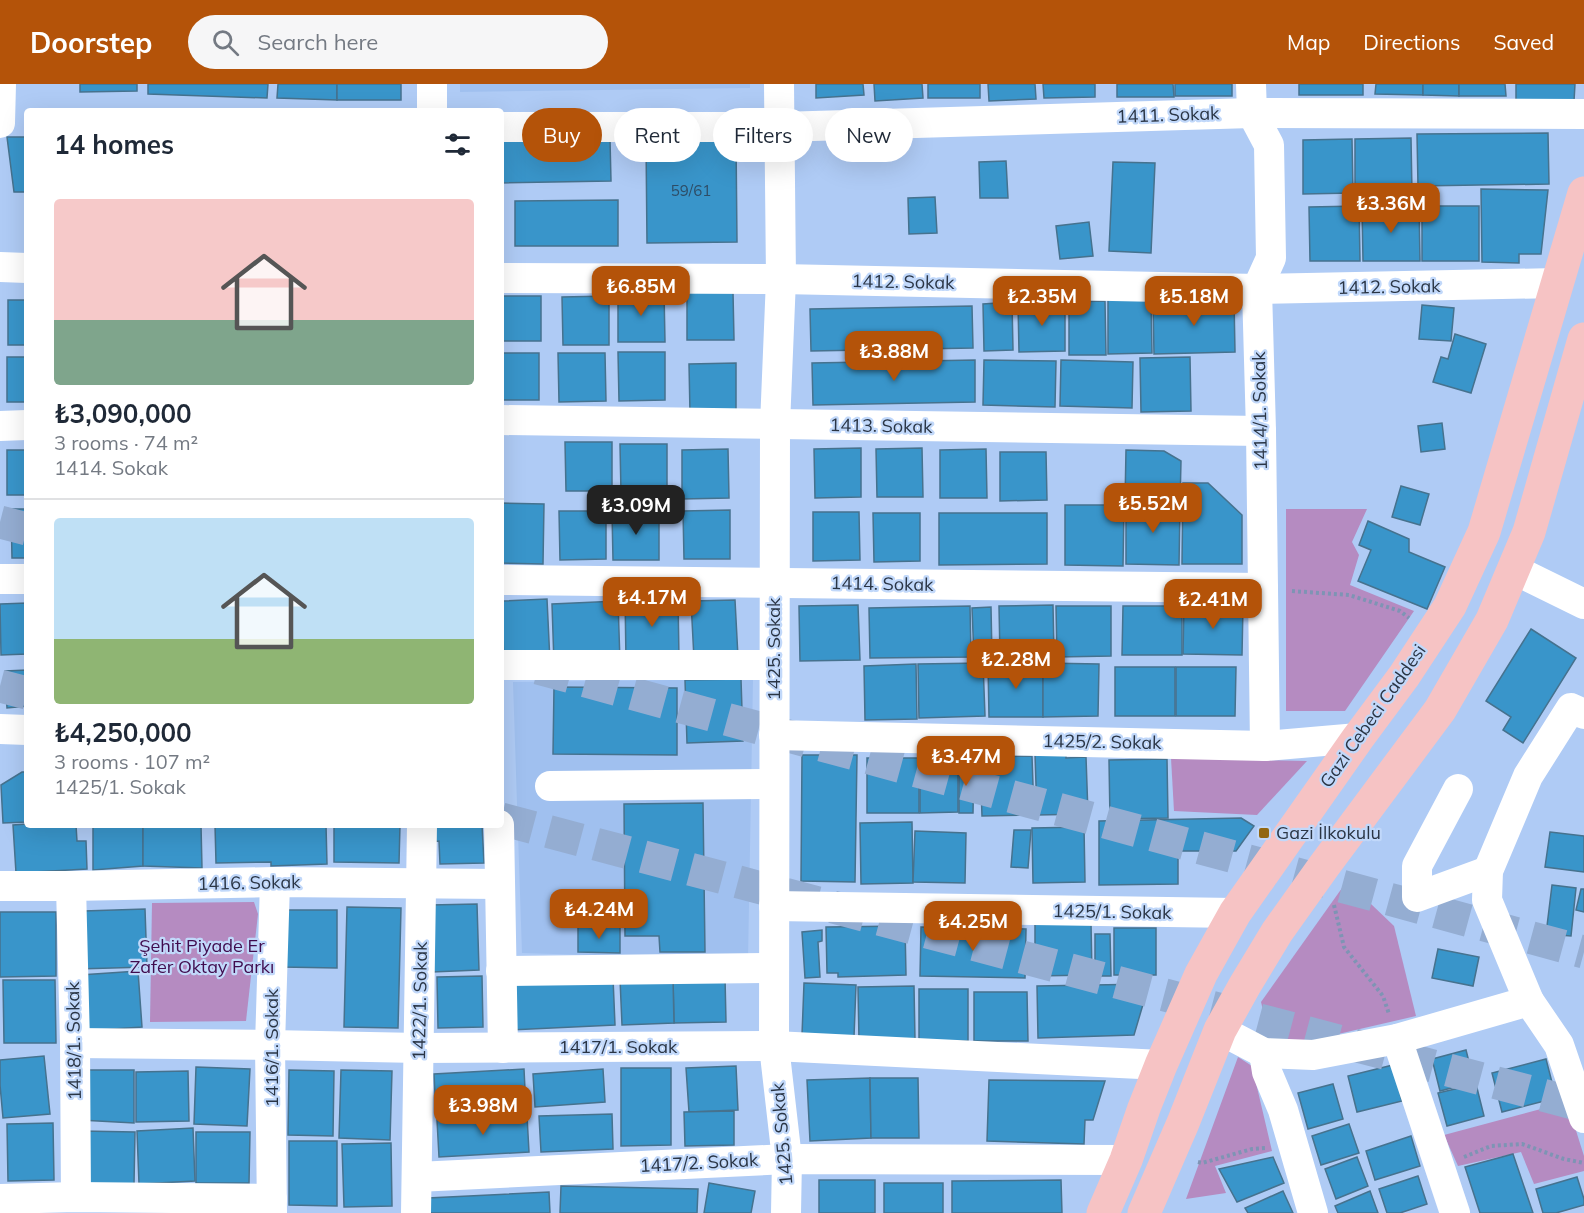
<!DOCTYPE html>
<meta charset="utf-8">
<style>
body{margin:0;font-family:Mulish,sans-serif;background:#f6f6f7;color:#1f2937;height:100vh;display:flex;flex-direction:column;font-size:22px;white-space:nowrap}
*{box-sizing:border-box;margin:0}
p{font-size:20px;color:#747a83}
.icon{flex:none;width:33px;height:33px;fill:none;stroke:currentColor;stroke-width:2;stroke-linecap:round;stroke-linejoin:round}
.map{position:relative;flex:1;overflow:hidden}
.details{position:absolute;left:24px;top:24px;width:480px;height:720px;display:flex;flex-direction:column;background:#fff;border-radius:6px;box-shadow:0 6px 24px #0002}
.details>*{flex:none}
.guide{position:absolute;left:522px;top:24px;width:570px;height:54px;display:flex;gap:12px}
.price{position:absolute;translate:-50% -51px;padding:0 14px;border-radius:12px;background:#b45309;color:#fff;font-size:20px;line-height:39px;filter:drop-shadow(0 2px 3px #0008)}
.price::after{content:'';position:absolute;left:50%;top:36px;width:18px;height:14px;margin-left:-9px;background:inherit;clip-path:polygon(0 0,100% 0,50% 100%)}
.price.active{background:#222;color:#fff}
ul{padding:0;list-style:none}
li{display:grid;align-content:center;gap:12px;height:318px;padding:0 30px}
li+li{border-top:2px solid #e0e1e3}
li span{display:grid;place-items:center;height:186px;border-radius:6px;color:#555}
li>.icon{margin-inline-start:auto}
span .icon{width:108px;height:108px;fill:#fffc;stroke-width:1}
li b{font-size:26px}
h2{display:flex;justify-content:space-between;align-items:center;height:72px;padding:0 30px;font-size:26px}
.chip{padding:0 21px;border-radius:27px;background:#fff;box-shadow:0 6px 24px #0002;font-size:21px;line-height:54px}
.chip.active{background:#b45309;color:#fff}
header{display:flex;align-items:center;gap:36px;box-sizing:border-box;height:84px;padding:0 30px;background:#b45309;color:#fff}
header strong{font-size:28px}
nav{display:flex;gap:33px;margin-inline-start:auto;font-size:21px}
.search{width:420px;height:54px;background:#f6f6f7;display:flex;align-items:center;gap:15px;box-sizing:border-box;padding:0 21px;border-radius:33px;color:#747a83;font-size:22px}
.map>svg:first-child{display:block}
.built{fill:#a0c0ef}
.green{fill:#b58bc1}
.building{fill:#3995ca;stroke:#46728e;stroke-width:1.5}
.lines{fill:none;stroke-linecap:round;stroke-linejoin:round}
.highway-tunnel{stroke:#94add2;stroke-width:33;stroke-dasharray:33 16;stroke-linecap:butt}
.path{stroke:#7e94b4;stroke-width:4;stroke-dasharray:3 3;stroke-linecap:butt}
.minor{stroke:#fff;stroke-width:30}
.major{stroke:#f6c3c4;stroke-width:33}
.poi-dot{fill:#926711;stroke:#c1d8fa;stroke-width:2}
.labels{text-anchor:middle;stroke-width:4.5;stroke-linejoin:round;paint-order:stroke}
.number-label{font-size:15px;fill:#2e4d66}
.street-label{font-size:18px;fill:#2a3545;stroke:#c1d8fa}
.poi-label{font-size:18px;fill:#2a3545;stroke:#c1d8fa;text-anchor:start}
.park-label{font-size:18px;fill:#400c4e;stroke:#c1d8fa}
</style>
<header>
<strong>Doorstep</strong>
<div class="search"><svg class="icon" aria-label="search" viewBox="0 0 24 24"><circle cx="10" cy="10" r="6"/><path d="M15 15l6 6"/></svg>Search here</div>
<nav><a>Map</a><a>Directions</a><a>Saved</a></nav>
</header>
<div class="map">
<svg width="1584" height="1129" viewBox="0 0 1584 1129">
<rect width="100%" height="100%" fill="#afcbf5"/>
<g class="built">
<path d="M460 0H750V4L460 8Z"/>
<path d="M753 595 748 876 522 869 513 598Z"/>
</g>
<g class="green">
<path d="M1286 425H1367L1352 458 1359 471 1350 501 1414 527 1345 627H1286Z"/>
<path d="M1171 674 1307 677 1257 731 1174 727Z"/>
<path d="M1347 797 1394 842 1416 932 1295 960 1268 947 1261 918Z"/>
<path d="M254 818 258 830 246 937 150 938 152 819Z"/>
<path d="M1238 973 1252 982 1272 1067 1215 1082 1226 1109 1186 1115Z"/>
<path d="M1567 1018 1584 1072V1087L1534 1100 1521 1068 1458 1082 1444 1051Z"/>
</g>
<g class="building">
<path d="M80 0H137V7L80 8Z"/>
<path d="M148 0H268L267 14 148 10Z"/>
<path d="M278 0H337V16L277 14Z"/>
<rect x="337" y="0" width="64" height="16"/>
<path d="M816 0H863L864 11 816 14Z"/>
<path d="M874 0H922L923 14 875 17Z"/>
<rect x="928" y="0" width="52" height="14"/>
<path d="M988 0H1035L1036 15 989 17Z"/>
<path d="M1043 0H1095V13L1044 14Z"/>
<path d="M1117 0H1173L1174 13H1117Z"/>
<rect x="1175" y="0" width="57" height="12"/>
<rect x="1299" y="0" width="64" height="11"/>
<path d="M1376 0H1423V11L1375 10Z"/>
<path d="M1423 0H1459V12L1423 11Z"/>
<path d="M1459 0H1505L1506 12H1459Z"/>
<path d="M1516 0H1575L1574 17 1516 16Z"/>
<path d="M1548 49 1549 100 1418 102 1417 50Z"/>
<path d="M7 53H27V108H14Z"/>
<path d="M1411 54 1412 109H1355V55Z"/>
<path d="M610 55 611 97 501 99V57Z"/>
<path d="M736 55 737 158 647 159 646 56Z"/>
<path d="M1352 55 1353 109 1303 110V56Z"/>
<path d="M1006 77 1008 114H980L979 78Z"/>
<path d="M1113 78 1155 79 1151 169 1109 167Z"/>
<path d="M1481 105 1548 106 1541 170H1519V179L1482 178Z"/>
<path d="M935 113 937 149 909 150 908 114Z"/>
<path d="M618 116V162H515V117Z"/>
<path d="M1359 122 1360 177H1310L1309 123Z"/>
<path d="M1419 122 1420 177H1363L1362 123Z"/>
<rect x="1422" y="122" width="57" height="55"/>
<path d="M1089 138 1093 172 1060 175 1056 142Z"/>
<path d="M664 208 665 258H618V209Z"/>
<path d="M687 208H733L734 256H687Z"/>
<rect x="501" y="212" width="40" height="45"/>
<path d="M609 212V261H563L562 213Z"/>
<rect x="8" y="216" width="19" height="45"/>
<path d="M1108 216H1151L1152 269 1108 270Z"/>
<path d="M1234 216 1235 268 1154 270 1153 218Z"/>
<path d="M1105 217 1106 271H1069V218Z"/>
<path d="M1012 218 1013 266 984 267 983 220Z"/>
<path d="M1065 218V267L1019 268 1018 219Z"/>
<path d="M1422 221 1454 224 1451 257 1419 255Z"/>
<path d="M972 222 973 264 811 267 810 225Z"/>
<path d="M1455 250 1486 260 1471 309 1433 298 1441 273 1448 275Z"/>
<path d="M618 268H665V316L619 317Z"/>
<rect x="501" y="269" width="38" height="47"/>
<path d="M558 269H605L606 317 559 318Z"/>
<rect x="7" y="273" width="20" height="45"/>
<path d="M1190 273 1191 327 1141 328 1140 274Z"/>
<path d="M975 276V318L813 321 812 279Z"/>
<path d="M984 276 1056 277 1055 323 983 321Z"/>
<path d="M1061 276 1133 278 1132 324 1060 322Z"/>
<path d="M736 279V328L690 329 689 280Z"/>
<path d="M1442 339 1445 365 1421 368 1418 342Z"/>
<path d="M565 358H612V407H566Z"/>
<path d="M620 360H667V409H621Z"/>
<path d="M861 364V413L815 414 814 365Z"/>
<path d="M922 364 923 413H877L876 365Z"/>
<path d="M728 365 729 414 682 415V366Z"/>
<path d="M986 365 987 414H940V366Z"/>
<rect x="7" y="366" width="20" height="45"/>
<path d="M1126 366 1164 367 1181 377 1180 419 1125 418Z"/>
<path d="M1000 368H1046L1047 416 1000 417Z"/>
<path d="M1183 399H1208L1242 431V480H1182Z"/>
<path d="M1401 402 1429 410 1420 441 1392 433Z"/>
<path d="M501 419 544 420 543 480 501 479Z"/>
<path d="M1126 420 1180 421 1179 481 1126 480Z"/>
<path d="M1065 421H1124L1123 482 1065 481Z"/>
<path d="M11 425H27V474H12Z"/>
<path d="M730 426V475H684L683 427Z"/>
<path d="M559 427H606V475L560 476Z"/>
<path d="M659 427V476H613L612 428Z"/>
<path d="M813 428H859L860 476 813 477Z"/>
<path d="M873 429H920V477L874 478Z"/>
<path d="M939 429H1047V480L939 481Z"/>
<path d="M1368 437 1409 455V468L1445 483 1427 525 1358 497 1371 466 1359 461Z"/>
<path d="M625 511 678 514 679 575 626 576Z"/>
<path d="M547 515 550 578 504 580 502 517Z"/>
<path d="M735 516 738 573 694 575 691 517Z"/>
<path d="M618 517 620 578 554 580 552 520Z"/>
<path d="M27 519V570L1 571 0 520Z"/>
<path d="M858 521 860 576 800 577 799 522Z"/>
<path d="M1053 521 1054 571 1000 572 999 522Z"/>
<path d="M1184 521 1243 522 1242 571 1183 570Z"/>
<path d="M970 522 971 573 870 574 869 524Z"/>
<path d="M1056 522H1111V572L1057 573Z"/>
<path d="M1123 522H1182V571H1122Z"/>
<path d="M991 523 992 573 974 574 972 524Z"/>
<path d="M1531 545 1576 574 1523 659 1503 646 1511 633 1486 617Z"/>
<path d="M983 579 985 632 919 634 918 580Z"/>
<path d="M1043 579V633H989L988 580Z"/>
<path d="M1043 579 1099 580 1098 632 1043 633Z"/>
<path d="M916 580 917 635 865 636 864 582Z"/>
<rect x="1115" y="583" width="60" height="49"/>
<path d="M1176 583H1236L1235 632H1176Z"/>
<path d="M27 586V622L7 624 5 587Z"/>
<path d="M741 595 743 657 687 659 685 596Z"/>
<path d="M554 603 677 604V671L553 670Z"/>
<path d="M1066 669V674L1086 673 1088 730 1037 731 1035 670Z"/>
<path d="M802 671H857L855 798 801 797Z"/>
<path d="M1032 672 1034 731 982 732 980 673Z"/>
<rect x="867" y="674" width="52" height="55"/>
<path d="M1167 675 1168 734 1110 735 1109 676Z"/>
<path d="M959 677H974L973 729H959Z"/>
<path d="M920 678H958V728L920 729Z"/>
<path d="M22 688H27V738L3 739 1 701Z"/>
<path d="M703 719 705 868H660L659 852H625L624 720Z"/>
<path d="M1241 734 1254 742 1236 767H1178V800L1099 801V737Z"/>
<path d="M912 738 913 799 861 800 860 739Z"/>
<path d="M27 740 76 741 77 757H86L87 785 16 789 13 741Z"/>
<path d="M114 741H143V782L93 786V742Z"/>
<path d="M143 741H201L202 784 143 782Z"/>
<path d="M215 741H326L327 780 271 782V778L216 779Z"/>
<path d="M334 741H400L399 779 334 778Z"/>
<path d="M429 741H482L484 779 440 780 439 757 430 758Z"/>
<path d="M1084 743 1085 798 1033 799 1032 744Z"/>
<path d="M1014 746H1031L1028 784 1011 783Z"/>
<path d="M915 747 966 749 965 799 913 798Z"/>
<path d="M1550 748 1584 752V788L1545 783Z"/>
<path d="M1552 801 1576 804 1571 852 1546 850Z"/>
<path d="M1581 805H1584V828L1576 826Z"/>
<path d="M477 820 479 886 432 888 430 821Z"/>
<path d="M347 823 401 824 398 944 344 943Z"/>
<path d="M145 825 147 883 77 885 84 827Z"/>
<path d="M282 826H337V884L282 883Z"/>
<path d="M0 828H56V892L0 893Z"/>
<path d="M1091 839 1092 891 1035 892V840Z"/>
<path d="M578 842 620 843V869L578 868Z"/>
<path d="M905 842 906 891 838 893V889H827L826 843Z"/>
<path d="M921 843 1026 845 1025 894 920 892Z"/>
<rect x="1114" y="844" width="42" height="47"/>
<path d="M822 846V857L818 858 820 893 805 894 802 848Z"/>
<path d="M1095 850H1110L1111 892H1095Z"/>
<path d="M1438 865 1479 873 1473 902 1432 894Z"/>
<path d="M138 887 142 943 84 947 80 891Z"/>
<path d="M482 892 483 943 438 944 437 893Z"/>
<path d="M725 893 726 938 674 939 673 894Z"/>
<path d="M613 894 615 941 510 946 508 899Z"/>
<path d="M673 894 674 939 622 941 620 895Z"/>
<path d="M3 896H55L56 959H4Z"/>
<path d="M804 899 856 901 854 953 802 951Z"/>
<path d="M1149 900 1134 951 1038 954 1037 902Z"/>
<path d="M914 902 915 956 859 957 858 903Z"/>
<rect x="919" y="905" width="49" height="52"/>
<path d="M974 908H1027L1028 957H974Z"/>
<path d="M1466 966 1474 998 1440 1007 1432 975Z"/>
<path d="M44 972 50 1030 3 1034 0 1001V976Z"/>
<path d="M1546 975 1556 1014 1502 1028 1492 989Z"/>
<path d="M1393 981 1402 1017 1357 1028 1348 992Z"/>
<path d="M736 982 738 1026 689 1028 686 984Z"/>
<path d="M196 983 250 985 247 1042 194 1040Z"/>
<path d="M621 984H671V1061L621 1062Z"/>
<path d="M524 985 526 1026 436 1031 434 990Z"/>
<path d="M603 985 605 1018 535 1023 533 990Z"/>
<path d="M78 986H134V1039L80 1036Z"/>
<path d="M289 986 334 987 333 1052 288 1051Z"/>
<path d="M341 986 392 987 390 1056 339 1054Z"/>
<path d="M188 987 189 1037 136 1038V988Z"/>
<path d="M870 994 871 1054 810 1057 807 996Z"/>
<path d="M870 994H918L919 1054H871Z"/>
<path d="M989 996 1105 997 1093 1036H1085L1084 1060 987 1057Z"/>
<path d="M1333 1000 1343 1035 1308 1045 1298 1009Z"/>
<path d="M1476 1000 1484 1032 1447 1042 1438 1009Z"/>
<path d="M734 1027V1061L685 1062 684 1028Z"/>
<path d="M612 1030 613 1065 541 1068 539 1032Z"/>
<path d="M527 1032 529 1068 439 1073 437 1036Z"/>
<path d="M53 1039 54 1096 8 1097 7 1040Z"/>
<path d="M1349 1040 1359 1069 1321 1081 1312 1052Z"/>
<path d="M193 1044 195 1097 139 1100 137 1047Z"/>
<path d="M81 1047 135 1048 134 1100H80Z"/>
<path d="M196 1048H250L249 1099H196Z"/>
<path d="M1411 1052 1420 1082 1375 1096 1366 1067Z"/>
<path d="M289 1057H337V1122L289 1121Z"/>
<path d="M391 1059 392 1122 344 1123 342 1060Z"/>
<path d="M1513 1070 1533 1129H1480L1465 1083Z"/>
<path d="M1273 1073 1284 1099 1237 1118 1219 1085Z"/>
<path d="M1357 1073 1368 1102 1336 1115 1325 1085Z"/>
<path d="M1418 1092 1427 1120 1400 1129H1387L1379 1105Z"/>
<path d="M1577 1093 1584 1115V1121L1556 1129H1543L1536 1105Z"/>
<rect x="819" y="1096" width="56" height="33"/>
<path d="M1061 1096 1062 1129H952V1097Z"/>
<path d="M709 1099 755 1107 751 1129H704Z"/>
<rect x="884" y="1099" width="59" height="30"/>
<path d="M561 1102 698 1105 697 1129H560Z"/>
<path d="M1283 1107 1293 1129H1248L1245 1124Z"/>
<path d="M1370 1107 1378 1129H1338L1335 1122Z"/>
<path d="M549 1108 550 1129H429L428 1114Z"/>
</g>
<g class="lines">
<g class="highway-tunnel">
<path d="M0 438 27 445"/>
<path d="M538 584 1584 868"/>
<path d="M0 602 27 609"/>
<path d="M501 735 1584 1022"/>
</g>
<g class="path">
<path d="M1292 507 1349 511 1400 527 1409 534"/>
<path d="M1334 821 1344 863 1383 912 1389 930"/>
<path d="M1464 1073 1491 1062 1522 1060 1564 1075 1584 1079"/>
<path d="M1198 1078 1202 1079 1252 1065 1266 1064"/>
</g>
<g class="minor">
<path d="M432 0V27"/>
<path d="M779 0 781 195 775 341 774 962 787 1075 786 1129"/>
<path d="M1251 0 1252 29 1269 61 1271 174 1257 205 1261 347 1265 662"/>
<path d="M0 39 1 0"/>
<path d="M501 43H779L1252 29 1584 30"/>
<path d="M0 183 27 184"/>
<path d="M501 194 781 195 1257 205 1557 199"/>
<path d="M501 336 1261 347"/>
<path d="M0 342 27 341"/>
<path d="M1513 485 1584 520"/>
<path d="M0 495H27"/>
<path d="M501 496 1263 504"/>
<path d="M501 581H774"/>
<path d="M0 645 27 646"/>
<path d="M774 651 1265 662 1358 654"/>
<path d="M550 702 774 700"/>
<path d="M1458 705 1417 782V813L1488 787"/>
<path d="M499 741 503 964"/>
<path d="M0 802H71L275 798 499 800"/>
<path d="M71 802 75 959 76 1113"/>
<path d="M774 822 1235 829"/>
<path d="M501 887 774 884"/>
<path d="M1529 917 1487 816 1488 787 1528 692 1571 624 1584 630"/>
<path d="M1220 946 1264 969 1313 971 1397 955 1529 917 1559 961 1584 1034"/>
<path d="M1397 955 1455 1129"/>
<path d="M75 959 270 961 419 964 774 962 1161 981"/>
<path d="M1264 969 1267 988 1283 1026 1313 1129"/>
<path d="M417 1093 787 1075 1126 1076"/>
<path d="M0 1115 76 1113 272 1115"/>
<path d="M272 1129 270 961 275 798"/>
<path d="M416 1129 422 741"/>
</g>
<g class="major">
<path d="M1103 1129 1126 1076 1144 1024 1161 981 1201 890 1235 829 1358 654 1404 592 1450 522 1484 448 1584 109"/>
<path d="M1144 1129 1183 1039 1220 946 1245 901 1277 848 1324 782 1440 626 1492 536 1529 448 1584 255"/>
</g>
</g>
<rect class="poi-dot" x="1258" y="743" width="12" height="12" rx="3"/>
<g class="labels">
<g class="number-label">
<text x="691" y="112">59/61</text>
</g>
<g class="street-label">
<text transform="translate(1168 31) rotate(-2)" y="6">1411. Sokak</text>
<text transform="translate(903 198) rotate(1)" y="6">1412. Sokak</text>
<text transform="translate(1389 203) rotate(-1)" y="6">1412. Sokak</text>
<text transform="translate(1260 327) rotate(-91)" y="6">1414/1. Sokak</text>
<text transform="translate(881 342) rotate(1)" y="6">1413. Sokak</text>
<text transform="translate(882 500) rotate(1)" y="6">1414. Sokak</text>
<text transform="translate(774 565) rotate(-90)" y="6">1425. Sokak</text>
<text transform="translate(1373 632) rotate(-55)" y="6">Gazi Cebeci Caddesi</text>
<text transform="translate(1102 658) rotate(1)" y="6">1425/2. Sokak</text>
<text transform="translate(249 799) rotate(-1)" y="6">1416. Sokak</text>
<text transform="translate(1112 828) rotate(1)" y="6">1425/1. Sokak</text>
<text transform="translate(420 917) rotate(-89)" y="6">1422/1. Sokak</text>
<text transform="translate(74 957) rotate(-91)" y="6">1418/1. Sokak</text>
<text x="618" y="969">1417/1. Sokak</text>
<text transform="translate(272 964) rotate(-90)" y="6">1416/1. Sokak</text>
<text transform="translate(782 1050) rotate(-95)" y="6">1425. Sokak</text>
<text transform="translate(699 1079) rotate(-3)" y="6">1417/2. Sokak</text>
</g>
<g class="poi-label">
<text x="1276" y="755">Gazi İlkokulu</text>
</g>
<g class="park-label">
<text x="202" y="868">Şehit Piyade Er<tspan x="202" dy="21">Zafer Oktay Parkı</tspan></text>
</g>
</g>
</svg>
<b class="price" style="left:1391px;top:150px">₺3.36M</b>
<b class="price" style="left:641px;top:233px">₺6.85M</b>
<b class="price" style="left:1042px;top:243px">₺2.35M</b>
<b class="price" style="left:1194px;top:243px">₺5.18M</b>
<b class="price" style="left:894px;top:298px">₺3.88M</b>
<b class="price" style="left:1153px;top:450px">₺5.52M</b>
<b class="price active" style="left:636px;top:452px">₺3.09M</b>
<b class="price" style="left:652px;top:544px">₺4.17M</b>
<b class="price" style="left:1213px;top:546px">₺2.41M</b>
<b class="price" style="left:1016px;top:606px">₺2.28M</b>
<b class="price" style="left:966px;top:703px">₺3.47M</b>
<b class="price" style="left:599px;top:856px">₺4.24M</b>
<b class="price" style="left:973px;top:868px">₺4.25M</b>
<b class="price" style="left:483px;top:1052px">₺3.98M</b>
<div class="guide">
<a class="chip active">Buy</a>
<a class="chip">Rent</a>
<a class="chip">Filters</a>
<a class="chip">New</a>
</div>
<section class="details">
<h2>14 homes<svg class="icon" aria-label="filters" viewBox="0 0 24 24"><path d="M4 7h16M4 17h16"/><circle cx="9" cy="7" r="2"/><circle cx="15" cy="17" r="2"/></svg></h2>
<ul>
<li><span style="background:linear-gradient(#f6c9c9 65%,#7fa58c 0)"><svg class="icon" aria-label="home" viewBox="0 0 24 24"><path d="M3 11l9-7 9 7M6 9v11h12V9"/></svg></span><div><b>₺3,090,000</b><p>3 rooms · 74 m²</p><p>1414. Sokak</p></div></li>
<li><span style="background:linear-gradient(#bfe0f5 65%,#8fb573 0)"><svg class="icon" aria-label="home" viewBox="0 0 24 24"><path d="M3 11l9-7 9 7M6 9v11h12V9"/></svg></span><div><b>₺4,250,000</b><p>3 rooms · 107 m²</p><p>1425/1. Sokak</p></div></li>
</ul>
</section>
</div>
